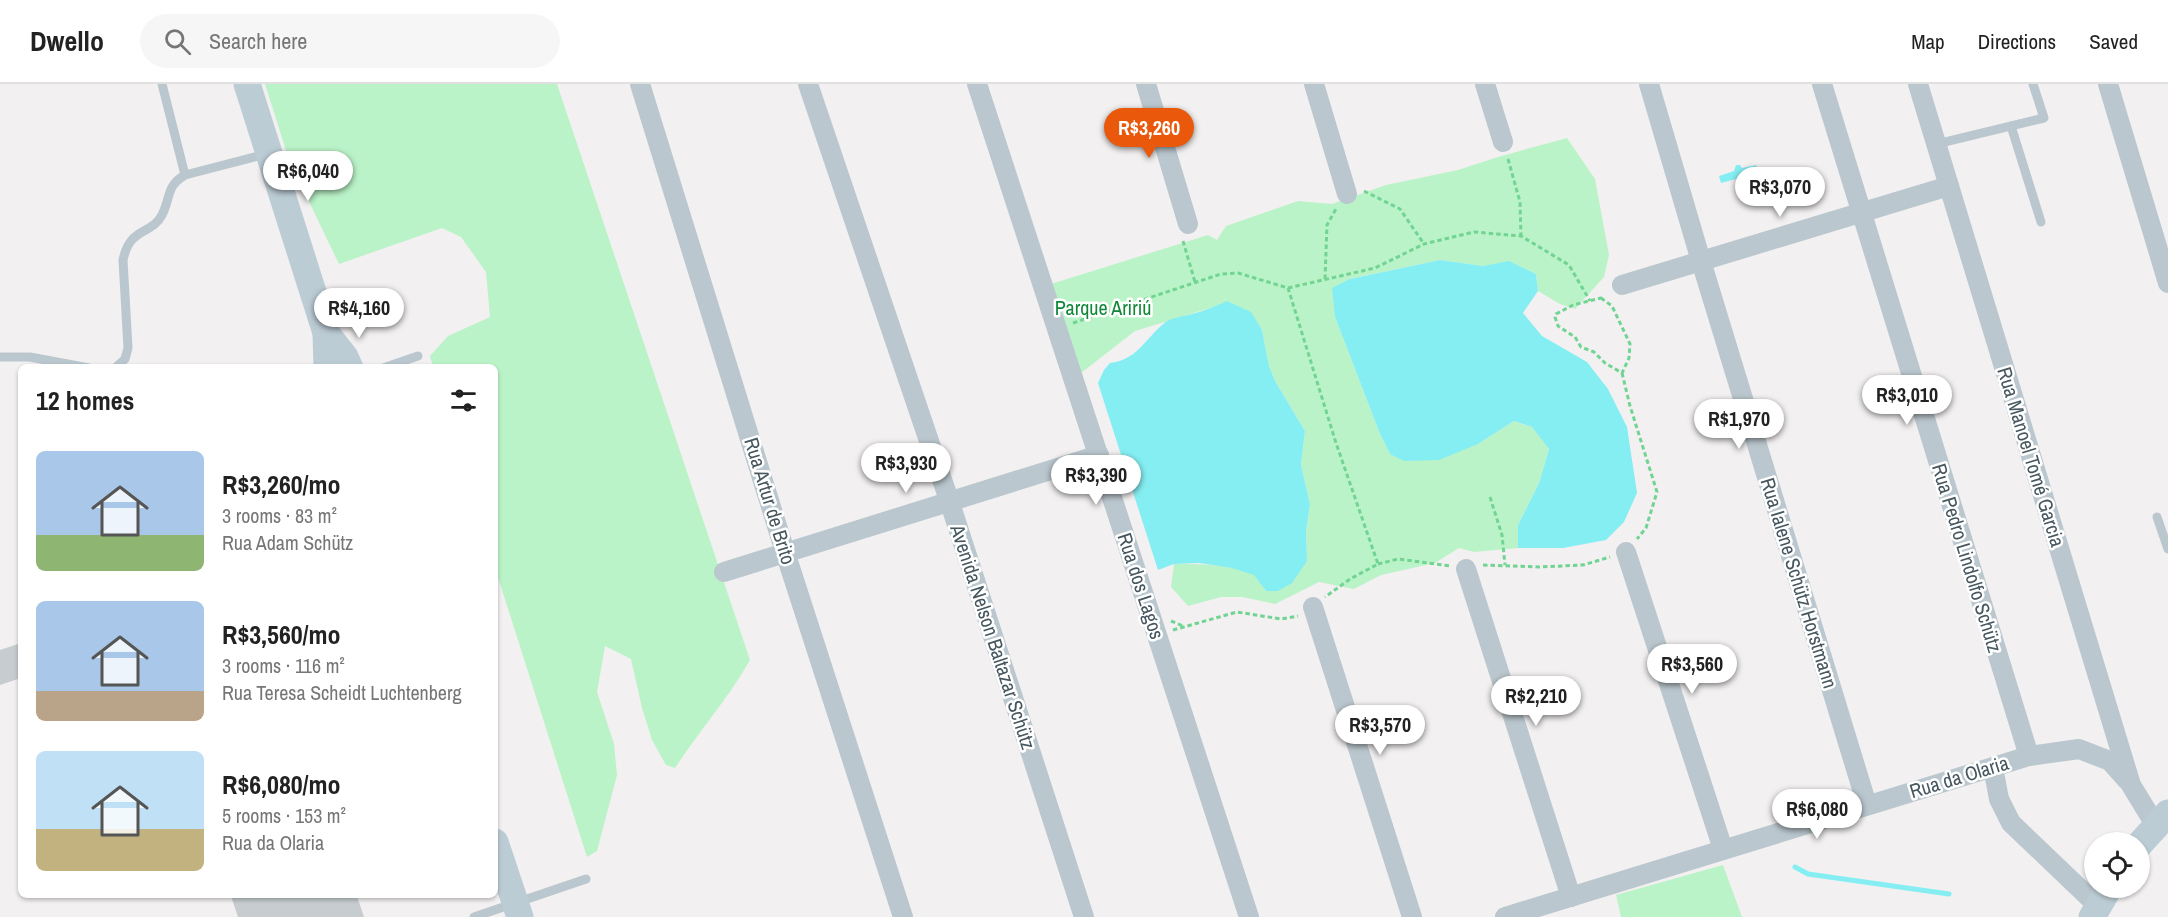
<!DOCTYPE html>
<meta charset="utf-8">
<style>
body{margin:0;font-family:"Archivo Narrow",sans-serif;background:#f6f6f6;color:#222;height:100vh;display:flex;flex-direction:column;font-size:22px;white-space:nowrap}
*{box-sizing:border-box;margin:0}
p{font-size:20px;color:#767676}
.icon{flex:none;width:33px;height:33px;fill:none;stroke:currentColor;stroke-width:2;stroke-linecap:round;stroke-linejoin:round}
.map{position:relative;flex:1;overflow:hidden}
.panel{position:absolute;left:18px;top:280px;width:480px;height:534px;display:flex;flex-direction:column;background:#fff;border-radius:9px;box-shadow:0 2px 4px #0004}
.panel>*{flex:none}
.controls{position:absolute;left:2084px;top:748px;display:grid;gap:12px}
.controls a{display:grid;place-items:center;width:66px;height:66px;border-radius:50%;background:#fff;box-shadow:0 2px 4px #0004;font-size:30px}
.price{position:absolute;translate:-50% -51px;padding:0 14px;border-radius:21px;background:#fff;color:#222;font-size:20px;line-height:39px;filter:drop-shadow(0 2px 3px #0008)}
.price::after{content:'';position:absolute;left:50%;top:36px;width:18px;height:14px;margin-left:-9px;background:inherit;clip-path:polygon(0 0,100% 0,50% 100%)}
.price.active{background:#ea580c;color:#fff}
ul{padding:0;list-style:none}
li{display:flex;align-items:center;gap:18px;height:150px;padding:0 18px}
li span{display:grid;place-items:center;flex:none;width:168px;height:120px;border-radius:9px;color:#555}
li>.icon{margin-inline-start:auto}
span .icon{width:72px;height:72px;fill:#fffc;stroke-width:1}
li b{font-size:26px}
h2{display:flex;justify-content:space-between;align-items:center;height:72px;padding:0 18px;font-size:26px}
header{display:flex;align-items:center;gap:36px;box-sizing:border-box;height:84px;padding:0 30px;background:#fff;border-bottom:2px solid #e0e0e0}
header strong{font-size:28px}
nav{display:flex;gap:33px;margin-inline-start:auto;font-size:21px}
.search{width:420px;height:54px;background:#f6f6f6;display:flex;align-items:center;gap:15px;box-sizing:border-box;padding:0 21px;border-radius:33px;color:#767676;font-size:22px}
.map>svg:first-child{display:block}
.green{fill:#bbf3c8}
.water{fill:#85eef3}
.lines{fill:none;stroke-linecap:round;stroke-linejoin:round}
.stream{stroke:#85eef3;stroke-width:5}
.building{fill:#c6ccd0}
.path{stroke:#71d492;stroke-width:3;stroke-dasharray:4.5 3;stroke-linecap:butt}
.lane{stroke:#bac7ce;stroke-width:9}
.street{stroke:#bac7ce;stroke-width:20}
.secondary{stroke:#bcccd5;stroke-width:27}
.labels{text-anchor:middle;stroke-width:5;stroke-linejoin:round;paint-order:stroke}
.park-label{font-size:20px;fill:#108738;stroke:#fff}
.street-label{font-size:20px;fill:#46575f;stroke:#fff}
</style>
<header>
<strong>Dwello</strong>
<div class="search"><svg class="icon" aria-label="search" viewBox="0 0 24 24"><circle cx="10" cy="10" r="6"/><path d="M15 15l6 6"/></svg>Search here</div>
<nav><a>Map</a><a>Directions</a><a>Saved</a></nav>
</header>
<div class="map">
<svg width="2168" height="833" viewBox="0 0 2168 833">
<rect width="100%" height="100%" fill="#f2f0f0"/>
<g class="green">
<path d="M265 0H557L750 576C728 615 699 647 675 684L666 681 652 656 642 624 631 575 605 562 597 608 614 660 617 691 597 767 587 773 495 484V284L433 283 430 272 448 252 490 233 486 188 461 153 442 144 339 180 289 76Z"/>
<path d="M1567 54 1595 95 1609 171 1604 193 1575 225 1560 220 1538 207 1536 190 1509 178 1483 182 1440 176 1350 195 1335 233 1380 350 1390 370 1478 360 1514 337 1532 343 1549 364 1539 399 1518 441V464L1474 468 1459 464 1435 479 1381 491 1354 505 1319 498 1275 520 1242 513H1221L1188 522 1171 503 1174 480C1192 480 1240 480 1254 491 1259 494 1262 502 1266 507L1307 477 1306 448 1310 420 1301 381 1305 347 1275 297 1269 282 1262 246 1230 218 1135 247 1081 289 1051 200 1208 151 1217 156 1226 142 1298 117 1332 120 1386 101 1458 86 1498 73Z"/>
<path d="M1723 781 1742 833H1621L1616 811Z"/>
</g>
<g class="water">
<path d="M1736 81H1740L1742 84 1756 81 1758 88 1745 93V96L1742 99 1736 95 1721 99 1719 92 1734 87Z"/>
<path d="M1440 176 1483 182 1509 177 1536 190 1538 207 1523 229 1542 252 1587 278 1608 305 1627 343 1637 409 1624 438 1606 456 1563 464H1518V441L1539 399 1549 365 1532 343 1514 337 1478 360 1439 376 1404 377 1390 370 1380 350 1335 233 1332 204 1350 195Z"/>
<path d="M1227 217 1251 228 1262 246 1269 282 1275 297 1305 347 1301 381 1310 420 1306 448 1307 477 1292 499 1278 507H1266L1254 491 1232 484 1199 479 1174 480 1158 486 1098 299 1104 286 1110 279C1136 276 1144 257 1162 241 1170 233 1182 233 1192 230 1204 227 1216 222 1227 217Z"/>
</g>
<g class="lines">
<path class="stream" d="M1795 783 1808 790 1949 810"/>
</g>
<g class="building">
<path d="M21 559V594L0 601V566Z"/>
<path d="M231 812H357L364 833H238Z"/>
</g>
<g class="lines">
<g class="path">
<path d="M1508 75 1520 118 1521 152"/>
<path d="M1364 107 1400 125 1424 160"/>
<path d="M1183 157 1195 198"/>
<path d="M1325 195 1327 141 1337 123"/>
<path d="M1288 204 1375 184 1424 160 1474 148 1521 152 1569 181 1590 217"/>
<path d="M1601 214 1612 222 1630 260 1629 274 1622 289 1605 279 1594 268 1581 263 1575 253 1558 242 1555 233 1556 230 1573 221Z"/>
<path d="M1073 239 1221 190 1238 189 1288 204 1336 359 1378 480 1350 495 1325 513"/>
<path d="M1622 289 1630 322 1657 408 1646 444 1637 455"/>
<path d="M1490 413 1502 451 1505 481"/>
<path d="M1378 480 1398 475 1451 482"/>
<path d="M1483 481 1539 483 1583 481 1610 473"/>
<path d="M1171 537 1183 542"/>
<path d="M1173 546 1237 528 1281 535 1298 532"/>
</g>
<g class="lane">
<path d="M162 0 185 91"/>
<path d="M2011 42 2041 138"/>
<path d="M1936 60 2044 34 2033 0"/>
<path d="M0 273H30L89 284"/>
<path d="M115 284 125 275 128 264 123 176C130 142 152 151 162 131 171 113 166 102 185 91L266 70"/>
<path d="M383 284 418 272"/>
<path d="M2157 433 2168 465"/>
<path d="M474 833 586 795"/>
</g>
<g class="street">
<path d="M640 0 785 468 903 833"/>
<path d="M808 0 949 416 1084 833"/>
<path d="M977 0 1249 833"/>
<path d="M1146 0 1188 140"/>
<path d="M1314 0 1347 110"/>
<path d="M1485 0 1503 58"/>
<path d="M1649 0 1701 177 1867 721"/>
<path d="M1822 0 2029 672"/>
<path d="M1918 0 2131 701 2156 742"/>
<path d="M2108 0 2168 199"/>
<path d="M1622 201 1949 102"/>
<path d="M1626 468 1723 765"/>
<path d="M1466 485 1571 813"/>
<path d="M724 488 1099 371"/>
<path d="M1313 523 1412 833"/>
<path d="M1993 683 1999 715 2011 739 2098 822"/>
<path d="M1505 833 2029 672 2079 665 2110 677 2127 696"/>
</g>
<g class="secondary">
<path d="M247 0 326 249 327 284"/>
<path d="M326 249 345 273 350 284"/>
<path d="M495 758 520 833"/>
<path d="M2139 761 2168 729"/>
<path d="M2092 833 2109 804"/>
</g>
</g>
<g class="labels">
<g class="park-label">
<text x="1103" y="231">Parque Aririú</text>
</g>
<g class="street-label">
<text transform="translate(2031 373) rotate(73)" y="7">Rua Manoel Tomé Garcia</text>
<text transform="translate(770 417) rotate(73)" y="7">Rua Artur de Brito</text>
<text transform="translate(1967 474) rotate(73)" y="7">Rua Pedro Lindolfo Schütz</text>
<text transform="translate(1799 499) rotate(73)" y="7">Rua Ialene Schütz Horstmann</text>
<text transform="translate(1141 502) rotate(72)" y="7">Rua dos Lagos</text>
<text transform="translate(993 553) rotate(72)" y="7">Avenida Nelson Baltazar Schütz</text>
<text transform="translate(1959 693) rotate(-17)" y="7">Rua da Olaria</text>
</g>
</g>
</svg>
<div class="controls">
<a><svg class="icon" aria-label="locate" viewBox="0 0 24 24"><circle cx="12" cy="12" r="6"/><path d="M12 2v4M12 18v4M2 12h4M18 12h4"/></svg></a>
</div>
<b class="price active" style="left:1149px;top:75px">R$3,260</b>
<b class="price" style="left:308px;top:118px">R$6,040</b>
<b class="price" style="left:1780px;top:134px">R$3,070</b>
<b class="price" style="left:359px;top:255px">R$4,160</b>
<b class="price" style="left:1907px;top:342px">R$3,010</b>
<b class="price" style="left:1739px;top:366px">R$1,970</b>
<b class="price" style="left:906px;top:410px">R$3,930</b>
<b class="price" style="left:1096px;top:422px">R$3,390</b>
<b class="price" style="left:1692px;top:611px">R$3,560</b>
<b class="price" style="left:1536px;top:643px">R$2,210</b>
<b class="price" style="left:1380px;top:672px">R$3,570</b>
<b class="price" style="left:1817px;top:756px">R$6,080</b>
<section class="panel">
<h2>12 homes<svg class="icon" aria-label="filters" viewBox="0 0 24 24"><path d="M4 7h16M4 17h16"/><circle cx="9" cy="7" r="2"/><circle cx="15" cy="17" r="2"/></svg></h2>
<ul>
<li><span style="background:linear-gradient(#a9c7e8 70%,#8fb573 0)"><svg class="icon" aria-label="home" viewBox="0 0 24 24"><path d="M3 11l9-7 9 7M6 9v11h12V9"/></svg></span><div><b>R$3,260/mo</b><p>3 rooms · 83 m²</p><p>Rua Adam Schütz</p></div></li>
<li><span style="background:linear-gradient(#a9c7e8 75%,#b9a48a 0)"><svg class="icon" aria-label="home" viewBox="0 0 24 24"><path d="M3 11l9-7 9 7M6 9v11h12V9"/></svg></span><div><b>R$3,560/mo</b><p>3 rooms · 116 m²</p><p>Rua Teresa Scheidt Luchtenberg</p></div></li>
<li><span style="background:linear-gradient(#bfe0f5 65%,#c2b280 0)"><svg class="icon" aria-label="home" viewBox="0 0 24 24"><path d="M3 11l9-7 9 7M6 9v11h12V9"/></svg></span><div><b>R$6,080/mo</b><p>5 rooms · 153 m²</p><p>Rua da Olaria</p></div></li>
</ul>
</section>
</div>
